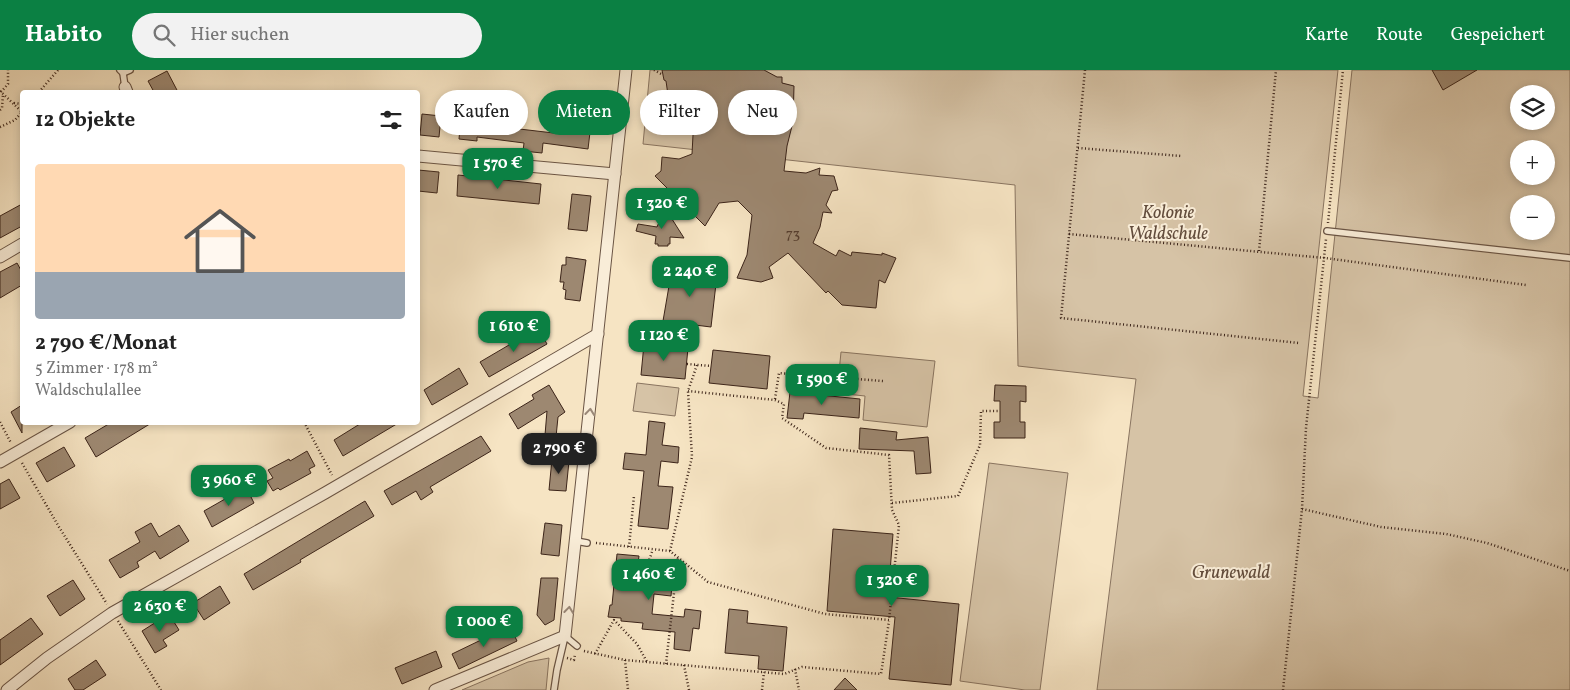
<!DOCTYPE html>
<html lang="de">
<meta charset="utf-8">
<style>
body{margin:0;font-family:Vollkorn,serif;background:#f2f2f2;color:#222;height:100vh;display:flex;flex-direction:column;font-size:19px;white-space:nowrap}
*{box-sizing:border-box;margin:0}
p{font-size:16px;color:#767676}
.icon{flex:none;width:28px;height:28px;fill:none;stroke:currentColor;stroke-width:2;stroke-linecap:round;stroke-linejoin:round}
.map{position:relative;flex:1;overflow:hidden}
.panel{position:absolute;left:20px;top:20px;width:400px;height:335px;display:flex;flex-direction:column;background:#fff;border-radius:5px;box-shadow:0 2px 8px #0003}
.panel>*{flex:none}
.hud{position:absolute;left:435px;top:20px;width:475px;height:45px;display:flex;gap:10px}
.controls{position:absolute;left:1510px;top:15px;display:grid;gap:10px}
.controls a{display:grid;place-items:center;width:45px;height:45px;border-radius:50%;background:#fff;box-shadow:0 2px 8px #0003;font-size:25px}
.price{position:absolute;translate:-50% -42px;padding:0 11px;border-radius:10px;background:#0b8043;color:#fff;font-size:16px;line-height:32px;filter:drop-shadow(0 1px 2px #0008)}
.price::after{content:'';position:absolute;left:50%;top:30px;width:15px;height:11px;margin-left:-8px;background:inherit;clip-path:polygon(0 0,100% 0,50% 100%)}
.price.active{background:#222;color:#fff}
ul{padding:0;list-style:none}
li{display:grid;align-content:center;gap:10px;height:265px;padding:0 15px}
li span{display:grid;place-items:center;height:155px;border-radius:5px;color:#555}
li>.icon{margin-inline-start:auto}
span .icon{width:90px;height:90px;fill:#fffc;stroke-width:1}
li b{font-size:21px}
h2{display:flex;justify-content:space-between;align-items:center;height:60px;padding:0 15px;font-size:21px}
.pill{padding:0 18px;border-radius:22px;background:#fff;box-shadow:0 2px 8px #0003;font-size:18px;line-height:45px}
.pill.active{background:#0b8043;color:#fff}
header{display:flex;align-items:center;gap:30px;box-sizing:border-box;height:70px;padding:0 25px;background:#0b8043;color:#fff}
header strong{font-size:24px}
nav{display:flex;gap:28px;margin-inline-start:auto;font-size:18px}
.search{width:350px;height:45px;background:#f2f2f2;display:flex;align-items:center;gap:12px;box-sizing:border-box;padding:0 18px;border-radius:28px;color:#767676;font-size:19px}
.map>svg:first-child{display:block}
.green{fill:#d6c3a6;stroke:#897460;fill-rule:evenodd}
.building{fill:#9d8871;stroke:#3c2419}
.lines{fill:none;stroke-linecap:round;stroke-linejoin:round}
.service-casing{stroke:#6a5444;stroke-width:8}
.minor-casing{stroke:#6a5444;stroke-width:13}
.path{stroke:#3c2419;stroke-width:2.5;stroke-dasharray:1 2.5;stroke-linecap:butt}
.service{stroke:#f9edd8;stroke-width:5.5}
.minor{stroke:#f9edd8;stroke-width:11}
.oneway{stroke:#9a8878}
.labels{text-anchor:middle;stroke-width:4;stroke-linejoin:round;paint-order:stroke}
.number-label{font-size:15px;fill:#543d2f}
.park-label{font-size:18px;font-style:italic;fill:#624c3c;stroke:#f9edd8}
</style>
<header>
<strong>Habito</strong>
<div class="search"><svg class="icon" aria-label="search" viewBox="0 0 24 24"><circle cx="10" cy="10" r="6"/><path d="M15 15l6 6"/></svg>Hier suchen</div>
<nav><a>Karte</a><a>Route</a><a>Gespeichert</a></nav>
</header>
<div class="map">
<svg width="1570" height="620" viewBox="0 0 1570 620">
<rect width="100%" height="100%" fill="#f6e4c3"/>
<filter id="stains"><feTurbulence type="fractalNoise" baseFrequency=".004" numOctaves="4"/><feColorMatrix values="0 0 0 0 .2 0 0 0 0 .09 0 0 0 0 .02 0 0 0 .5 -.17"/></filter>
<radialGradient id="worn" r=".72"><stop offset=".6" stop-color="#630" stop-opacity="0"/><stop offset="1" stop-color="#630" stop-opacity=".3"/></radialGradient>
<g class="green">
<path d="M650 0H1338L1303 326 1318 328 1352 0H1570V620H1097L1136 309 1018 296 1015 115 643 74ZM1519 24H1546V51H1519ZM1519 79H1546V106H1519ZM1519 134H1546V161H1519Z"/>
<path d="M841 282 935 291 927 357 863 350 865 326 837 323Z"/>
<path d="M637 313 679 318 675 346 633 341Z"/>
<path d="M989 393 1068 403 1040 620H1025L960 611Z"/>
<path d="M549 588 546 620H462L528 592Z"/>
</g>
<g class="building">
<path d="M662 0H764L777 7H782V13L794 16 793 52 787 76 784 101 806 103 820 98 819 105 834 106 838 120 832 121 826 135 832 143 823 142 820 157 813 173 836 186 839 180 851 186 852 182 882 185V183L896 188 885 213 879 210 876 238 842 235 828 221 826 223 788 183 769 197 773 208 761 212 737 208 747 185 752 145 738 131 719 133 705 156 693 144 691 146 668 124V119L655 106 661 101 662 87 679 89 692 84 693 65 692 34 668 25 666 11 664 10Z"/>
<path d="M1432 0H1477L1443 20Z"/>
<path d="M167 1 178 22H154L148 11Z"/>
<path d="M579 32 601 35 599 55 591 54 588 79 543 73 542 83 523 81 524 73 477 67V71L459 69 461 47 495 52 496 45 513 47 511 58 562 64 563 59 575 61Z"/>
<path d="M422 44 441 46 439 67 420 65Z"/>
<path d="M418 100 439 102 437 123 418 121Z"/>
<path d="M458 105 541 114 539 134 457 126Z"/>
<path d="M572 124 591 126 587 161 568 159Z"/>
<path d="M22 134V156L0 168V146Z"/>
<path d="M665 138 684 168 670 167V174H668V176H658V174H655L656 166 636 161 638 154 657 157Z"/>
<path d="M566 187 586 190 580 231 565 229 566 220 563 219 564 212H560L562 195H566Z"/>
<path d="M17 193 22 202V215L0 228V202Z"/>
<path d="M669 200 717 205 711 257 663 251 669 216H667Z"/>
<path d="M538 258 547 274 489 307 480 292Z"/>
<path d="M644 274 688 278 685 309 641 305Z"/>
<path d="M713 280 770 286 767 319 709 313Z"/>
<path d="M459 298 468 314 432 335 424 320Z"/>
<path d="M549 315 565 342 558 347 556 367 545 365 547 341 518 359 509 344 534 329 532 325Z"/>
<path d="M995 315 1026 316V332L1020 331V352H1025V368H994V352H1000V331H994Z"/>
<path d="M790 322 860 329 859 348 804 343 803 349 787 348Z"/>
<path d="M22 335V363L11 342Z"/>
<path d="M649 351 665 353 662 375 679 377 678 393 661 391 658 416 673 417 668 459 638 456 644 401 623 399 625 383 646 385Z"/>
<path d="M112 352H153L96 387 85 368Z"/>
<path d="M363 352H400L343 386 334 370Z"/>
<path d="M860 358 897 362 896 370 928 367 931 403 916 404 914 381 859 379Z"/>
<path d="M481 366 491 381 430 417 433 422 421 430 416 421 392 435 384 421Z"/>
<path d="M64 377 75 396 47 412 36 393Z"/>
<path d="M307 381 315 396 309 399 311 403 280 420 278 418 273 421 267 411 273 408 268 400 289 389 290 391Z"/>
<path d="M552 389 569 391 566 421 549 420Z"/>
<path d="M9 409 20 428 0 439V414Z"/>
<path d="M246 417 254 433 212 457 204 441Z"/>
<path d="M365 431 374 446 300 490 301 492 253 520 244 504Z"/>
<path d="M151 453 159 467 179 455 189 471 160 489 155 481 137 492 139 497 120 508 109 490 140 472 135 462Z"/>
<path d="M545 453 562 455 559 486 541 484Z"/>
<path d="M833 459 893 464 888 527 959 534 951 615 889 609 895 547 827 541Z"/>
<path d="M617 484 639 486 637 500 673 504 671 526 654 524 652 544 684 547 685 539 701 541 699 559 693 558 690 581 674 579 675 562 642 559 643 553 621 551V548L608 547 610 535H612Z"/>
<path d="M541 508H558L554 550 545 555 537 545Z"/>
<path d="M73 510 85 529 60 546 47 526Z"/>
<path d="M220 516 230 533 204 550 193 533Z"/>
<path d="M729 539 748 541 747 553 787 557 783 601 758 599 759 586 725 583Z"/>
<path d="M169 544 179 560 163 570 167 576 155 583 142 561Z"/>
<path d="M31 548 43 564 0 595V570Z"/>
<path d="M510 556 517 571 459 599 452 584Z"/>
<path d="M436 581 442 597 402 614 395 598Z"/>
<path d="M96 590 106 605 83 620H75L68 609Z"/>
<path d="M845 608 857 620H834Z"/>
</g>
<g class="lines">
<g class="service-casing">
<g id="service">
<path d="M120 0 123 3 130 0"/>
<path d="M123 3 125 17"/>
<path d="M1327 161 1570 188"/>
<path d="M576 471 587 473"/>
<path d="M554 620 557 600 565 566 577 576"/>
</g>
</g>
<g class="minor-casing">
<g id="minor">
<path d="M125 17 127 22"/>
<path d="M418 86 615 104"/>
<path d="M0 187 22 174"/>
<path d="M0 392 70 352"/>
<path d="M7 620 47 588 112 543 325 423 598 264"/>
<path d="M435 620 565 566 626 0"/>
</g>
</g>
<g class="path">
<path d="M654 0 663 5"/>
<path d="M1085 0 1061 248 1299 273"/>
<path d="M0 21 22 42"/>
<path d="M1 22 8 14V0"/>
<path d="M39 22 58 0"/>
<path d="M14 33 22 34"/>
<path d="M0 40 2 38 3 24"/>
<path d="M0 57 15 50 22 42"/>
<path d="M1078 78 1181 86"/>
<path d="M1328 153 1343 0"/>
<path d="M1069 164 1325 188 1526 215"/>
<path d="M1259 181 1276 0"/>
<path d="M687 294 711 296"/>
<path d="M775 329 779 303 883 311"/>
<path d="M0 352 11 373"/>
<path d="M304 352 332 405"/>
<path d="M22 393 59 457 107 534"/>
<path d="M892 433 958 426 980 375 981 341H1000"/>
<path d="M1302 439 1381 457 1446 464 1487 473 1570 501"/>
<path d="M596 473 670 481 708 512 825 544 889 550 899 455 892 440 889 385 826 378 782 348 784 334 775 330 688 321"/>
<path d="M629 477 634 426"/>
<path d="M670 481 692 387 688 321 697 295"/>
<path d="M652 482 646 499 676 502"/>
<path d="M118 551 161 620"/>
<path d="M584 581 625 590 784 604 802 597 881 604 889 551"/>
<path d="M595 584 614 550 637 574 647 592"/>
<path d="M567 588 574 590 575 584"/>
<path d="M625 590 628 620"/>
<path d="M666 594 678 487"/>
<path d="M684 595 689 620"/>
<path d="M795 599 799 620"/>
<path d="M762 620 764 602"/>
<path d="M1283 620 1302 439 1306 358 1326 169"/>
</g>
<use href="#service" class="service"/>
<use href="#minor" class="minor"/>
</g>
<defs><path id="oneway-chevron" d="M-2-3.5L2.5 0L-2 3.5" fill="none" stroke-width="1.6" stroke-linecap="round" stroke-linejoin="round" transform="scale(1.25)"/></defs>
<g class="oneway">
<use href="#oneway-chevron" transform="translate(590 342) rotate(-84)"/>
<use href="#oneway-chevron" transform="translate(569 540) rotate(-83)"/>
</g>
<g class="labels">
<g class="number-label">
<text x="793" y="168">73</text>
</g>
<g class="park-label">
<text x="1168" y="148">Kolonie<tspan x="1168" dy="21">Waldschule</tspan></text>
<text x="1231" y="508">Grunewald</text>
</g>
</g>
<rect width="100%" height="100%" filter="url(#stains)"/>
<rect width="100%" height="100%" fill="url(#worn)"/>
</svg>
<div class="controls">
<a><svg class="icon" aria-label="layers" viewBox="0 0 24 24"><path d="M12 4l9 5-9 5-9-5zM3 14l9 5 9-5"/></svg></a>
<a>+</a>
<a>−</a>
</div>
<b class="price" style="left:498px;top:120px">1 570 €</b>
<b class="price" style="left:662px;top:160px">1 320 €</b>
<b class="price" style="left:690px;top:228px">2 240 €</b>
<b class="price" style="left:514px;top:283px">1 610 €</b>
<b class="price" style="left:664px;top:292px">1 120 €</b>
<b class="price" style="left:822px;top:336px">1 590 €</b>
<b class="price active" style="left:559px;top:405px">2 790 €</b>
<b class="price" style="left:229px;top:437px">3 960 €</b>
<b class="price" style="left:649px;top:531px">1 460 €</b>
<b class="price" style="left:892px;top:537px">1 320 €</b>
<b class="price" style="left:160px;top:563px">2 630 €</b>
<b class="price" style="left:484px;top:578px">1 000 €</b>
<div class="hud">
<a class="pill">Kaufen</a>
<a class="pill active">Mieten</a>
<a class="pill">Filter</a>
<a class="pill">Neu</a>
</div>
<section class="panel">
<h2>12 Objekte<svg class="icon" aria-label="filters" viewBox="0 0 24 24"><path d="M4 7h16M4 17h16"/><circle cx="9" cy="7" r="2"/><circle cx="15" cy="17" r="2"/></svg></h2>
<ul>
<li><span style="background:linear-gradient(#ffd9b3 70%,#9aa5b1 0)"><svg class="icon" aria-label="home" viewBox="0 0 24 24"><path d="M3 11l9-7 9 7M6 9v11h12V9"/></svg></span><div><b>2 790 €/Monat</b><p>5 Zimmer · 178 m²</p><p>Waldschulallee</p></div></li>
</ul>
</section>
</div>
